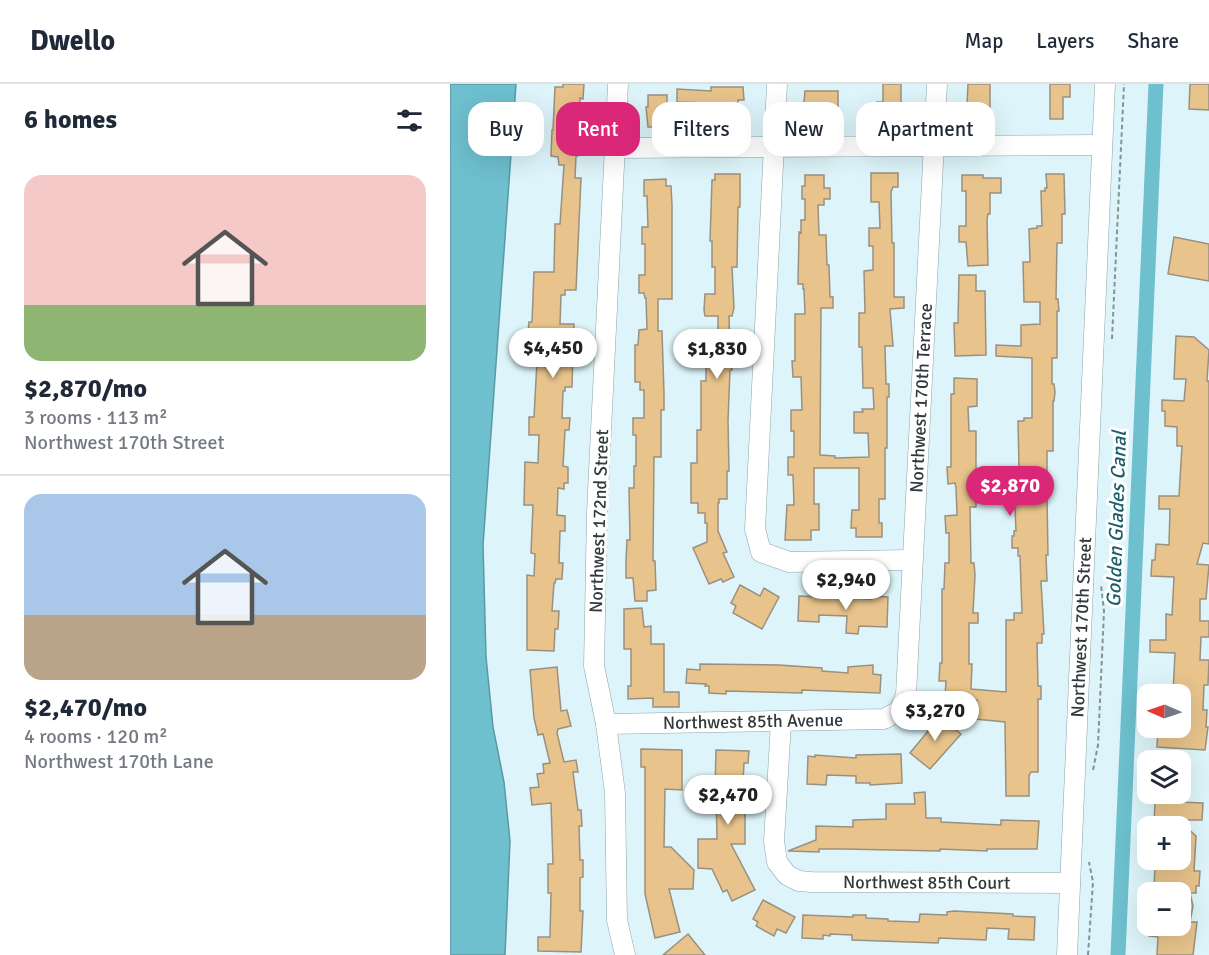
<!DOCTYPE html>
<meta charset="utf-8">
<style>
body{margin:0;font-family:Signika,sans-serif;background:#f6f6f7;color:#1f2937;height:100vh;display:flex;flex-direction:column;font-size:22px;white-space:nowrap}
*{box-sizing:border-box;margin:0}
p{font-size:20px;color:#747a83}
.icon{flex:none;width:33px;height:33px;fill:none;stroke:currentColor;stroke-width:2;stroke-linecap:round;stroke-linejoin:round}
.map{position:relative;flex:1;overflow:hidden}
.side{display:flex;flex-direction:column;background:#fff;width:450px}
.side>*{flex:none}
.hud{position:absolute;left:18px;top:18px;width:570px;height:54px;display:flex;gap:12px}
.needle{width:39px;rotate:272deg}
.buttons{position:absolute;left:687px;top:600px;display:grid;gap:12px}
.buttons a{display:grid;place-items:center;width:54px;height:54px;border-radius:12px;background:#fff;box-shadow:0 6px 24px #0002;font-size:30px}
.price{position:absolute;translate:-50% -51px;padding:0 14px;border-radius:21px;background:#fff;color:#222;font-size:20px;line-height:39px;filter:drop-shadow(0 2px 3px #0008)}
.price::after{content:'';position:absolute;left:50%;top:36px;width:18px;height:14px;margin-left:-9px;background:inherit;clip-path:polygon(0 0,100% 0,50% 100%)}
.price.current{background:#db2777;color:#fff}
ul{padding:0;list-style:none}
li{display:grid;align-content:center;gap:12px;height:318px;padding:0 24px}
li+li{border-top:2px solid #e0e1e3}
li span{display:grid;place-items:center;height:186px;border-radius:18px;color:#555}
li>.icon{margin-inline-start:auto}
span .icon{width:108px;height:108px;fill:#fffc;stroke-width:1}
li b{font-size:26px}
h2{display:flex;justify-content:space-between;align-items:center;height:72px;padding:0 24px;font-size:26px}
.tag{padding:0 21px;border-radius:18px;background:#fff;box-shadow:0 6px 24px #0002;font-size:21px;line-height:54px}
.tag.current{background:#db2777;color:#fff}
header{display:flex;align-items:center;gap:36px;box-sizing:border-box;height:84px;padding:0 30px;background:#fff;border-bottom:2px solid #e0e1e3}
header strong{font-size:28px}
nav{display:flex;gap:33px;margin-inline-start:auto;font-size:21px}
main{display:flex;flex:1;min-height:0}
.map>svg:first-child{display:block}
.water{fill:#6ec0cf;stroke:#5b98a3;stroke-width:1.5}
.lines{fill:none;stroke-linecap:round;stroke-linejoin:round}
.canal{stroke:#6ec0cf;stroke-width:15}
.building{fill:#e8c48c;stroke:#9a9080;stroke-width:1.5}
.minor-casing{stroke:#8da4a9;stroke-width:21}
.path{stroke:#839397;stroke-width:2;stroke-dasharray:4.5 3;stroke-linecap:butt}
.minor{stroke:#fff;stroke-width:20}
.labels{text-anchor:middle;stroke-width:6;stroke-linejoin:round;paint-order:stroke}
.street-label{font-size:18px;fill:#30393b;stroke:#fff}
.water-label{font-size:20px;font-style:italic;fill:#1a5f6a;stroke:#fff}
</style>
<header>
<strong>Dwello</strong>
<nav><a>Map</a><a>Layers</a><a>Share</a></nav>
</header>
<main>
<section class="side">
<h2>6 homes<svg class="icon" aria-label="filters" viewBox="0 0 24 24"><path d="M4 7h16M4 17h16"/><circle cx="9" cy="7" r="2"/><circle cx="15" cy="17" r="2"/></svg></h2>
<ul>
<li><span style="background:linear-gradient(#f6c9c9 70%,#8fb573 0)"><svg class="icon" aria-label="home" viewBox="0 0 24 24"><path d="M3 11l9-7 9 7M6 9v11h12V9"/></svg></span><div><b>$2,870/mo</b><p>3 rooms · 113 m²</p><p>Northwest 170th Street</p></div></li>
<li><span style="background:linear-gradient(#a9c7e8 65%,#b9a48a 0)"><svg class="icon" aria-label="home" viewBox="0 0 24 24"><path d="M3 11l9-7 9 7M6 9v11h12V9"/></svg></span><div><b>$2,470/mo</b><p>4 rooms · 120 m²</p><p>Northwest 170th Lane</p></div></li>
</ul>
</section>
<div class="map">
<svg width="759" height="871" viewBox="0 0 759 871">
<rect width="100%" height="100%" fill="#ddf5fa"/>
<path class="water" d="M0 0H66L33 461 36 573 43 643 54 698 60 757 55 871H0Z"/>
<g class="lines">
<path class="canal" d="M668 871 706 0"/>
</g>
<g class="building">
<path d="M113 0H134L133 15 130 14 129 47H133V59H128V72H126L125 94H131L126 206H115V211H111L110 240H124L123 268 122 303H115V307H113L112 334H120L119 346H115L113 382 118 383V399H114V405L108 404 107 431 115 432V447H110L109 479H113L112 495H106L105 499H104L102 527H109L108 545H105L104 567 77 566V491L84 492 85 470 81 469 83 421H74L75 378 88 379 89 351H79V333H84L87 277H78V268L82 266 83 252 78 249 79 238H82L84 188H104L105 140H110L114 81H109L108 73 101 72 102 46H103L105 3H113Z"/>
<path d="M433 0H451V39L426 38 427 18H433Z"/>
<path d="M518 0H540V24H530V33L515 34 514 21H517Z"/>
<path d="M600 0H620V13H613V35H600Z"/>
<path d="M740 0H759V26L739 25Z"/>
<path d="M261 3H293L294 16H288V21H287V36H271V30H257V19L227 18V5L261 7Z"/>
<path d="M355 7H388V38H355V29H353Z"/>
<path d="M198 11H217V38H215L216 43H198L196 23H198Z"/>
<path d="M421 89H448V103H443L441 108 442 159H444V213H454V224L440 225 443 262H435L436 300H439V313H437V364H435V415H429V439H432V453H406V444H401L402 426H409V384H364V420H369V446H361V456H335L337 421H344L343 391H338V373H344V347H341V326H352L351 293H343L342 277H345V230H355L354 205H353V200H348L349 148 351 149V136H355V115H352V102H355V91H374V104H380V115H374V121H368L369 151H376L377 181H379L380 213H383V224H371L370 371 385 372V374L419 373 418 349H404V328H413L412 325H424L423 304H413L412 263H409V229H415L414 187 423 186V162H419V144H430L429 118H421Z"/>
<path d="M265 90H290V123H288L287 183H282L284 224 282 232H279L280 274H282V286H280L278 337 279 387H277V415H269V419H268V447L277 468 273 469 284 493 273 498 271 495 259 500 243 464 257 458V439H255V429H248V419H241V379H247V346H251V297H256V259H268V232H255L254 226 255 210H265V183H262V157H260L262 96H265Z"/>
<path d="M596 90H614L615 130H612V159H607L606 215H608L609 227H607V274H602V300H604L605 308 604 317H603V367H597V396H599V413H597L598 471H596L597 497H591L594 550H592V559H587L588 602H591V615H588V688H581L579 692V712H556L555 638 525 635 527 616 495 613 496 597H489L490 579H492V505H494L495 479H499V449H496L495 432 507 431 506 403 505 399 498 400 497 383H501V310H504V294L527 295V322L518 323 519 347H526V423H520L521 479H524L525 491 523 529H528V539H519V580H522L521 605 556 608V536H564V529H572L570 472H568V464H562V452H564V447H566L563 384H569L568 337H574V334H582V274L546 272V261L571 262V241L590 240V218H574L573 178H580L579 145 587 144V142H592L591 107H595V104H597Z"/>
<path d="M512 91H533V94H551V109H540V130H538L537 135 538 181 518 182 516 158H509V142H516V107H512Z"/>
<path d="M216 95V102H221L222 121V215H208V247H212L214 309V326H211V373H204L203 477H205L206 506 197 507V517H185L183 494H176V477L177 456H180L179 404H184V382H186V351H183V334H194V306H190V298H185V261H188L189 246 197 245 196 214H195L194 209H189V191H195V160H192V143H198L197 112H194V96Z"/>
<path d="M724 153 759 160V197L718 190Z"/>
<path d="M509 191H526V207H535L536 271 505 272 504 239H508Z"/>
<path d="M726 252 744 253 759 266 757 297H759V460L753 459 747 480 759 481 756 515H750V537H759V553H751L750 576H759L758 601H754L753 626H757L756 643H758L755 666 707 663 708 644H730V610H723L725 569 700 568V556H716V530L722 531 724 493 701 492 702 476H705L706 460 719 461 720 425H709V412H729L732 362H727V343L715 342V327H712V316L734 317 736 295H724Z"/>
<path d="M290 501 310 512 314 504 329 513 312 545 283 529 286 522 281 519Z"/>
<path d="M349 512 421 515V512L438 513 437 543 409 542 408 550 396 549 397 532 369 531V538L348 537Z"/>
<path d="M192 524 194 543 201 542V560H214V608H229V623H203V614L178 615V602H181V565H174V525Z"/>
<path d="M250 580 329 581 372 584V587L398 589V583L423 581V590L431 591 430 609 352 606V609L276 607V610L259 609V602H255L256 600 236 599 237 585 250 586Z"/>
<path d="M107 583 111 627 117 626 121 642 108 645 107 649 114 678 126 676 128 688H123L128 726H131L132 742H129L130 776H133V793L130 794V827H133L131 868 88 867V853H100L101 809H98V780H103L101 719 82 721 80 704 89 703 87 690 94 689 93 680 100 679 93 650 88 651 84 634 80 586Z"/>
<path d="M487 631 511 650 480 685 460 669 479 646 477 645Z"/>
<path d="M191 665 232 666V706L215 705 214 763H221L244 786 243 805H219L230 848 205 854 195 810V683H191Z"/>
<path d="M266 666 299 667 298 679H294L292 719H295V760H281L305 806 282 817 277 806 273 808 262 785 248 784V755H267L266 706H265Z"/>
<path d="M451 670 452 699 420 701V699H406V692L377 691 376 701 357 700 358 672 365 673V671L406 674V671Z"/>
<path d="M475 708 476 734H491V738L551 741V736L589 737 587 765H537V767L490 765V767L393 765H369V768L338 767 366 756V742L403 743V736L436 735V720H465L464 709Z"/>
<path d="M705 717 753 719 752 736H729L746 752 744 787H750L749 802H746V809H740L743 822 740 838H747L743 871H707L708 853 699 852 700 842H730V808L704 806 705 781H711V776H730V742H704Z"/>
<path d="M313 816 345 833 336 849 327 845 324 852 306 842 308 838 303 835Z"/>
<path d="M504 827 563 830V832L585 833 584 856 558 855 559 845 537 844 536 856 489 854 488 859 402 856V851L380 850V852L373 851V855L352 854 353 831 403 833V831H416V834L438 835V837L469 838 470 830 497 831V828Z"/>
<path d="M238 850 255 871H213L232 855Z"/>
</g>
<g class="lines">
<g class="minor-casing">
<g id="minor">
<path d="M168 0 147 428 144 582 156 640 165 709 167 836 175 871"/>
<path d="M327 0 305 445 311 468 339 478 461 476"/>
<path d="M166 64 652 61"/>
<path id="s1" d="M331 638 324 757 327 778 337 791 349 797 361 798 620 799"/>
<path id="s2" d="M156 640 434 635 449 627 456 611 487 0"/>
<path id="s3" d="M617 871 655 0"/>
</g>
</g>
<g class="path">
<path d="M662 255 674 0"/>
<path d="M643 686 648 661 654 527 651 501"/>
<path d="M638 871 643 798 639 778"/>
</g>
<use href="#minor" class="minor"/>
</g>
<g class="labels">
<g class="street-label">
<text dy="6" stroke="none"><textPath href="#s2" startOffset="610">Northwest 170th Terrace</textPath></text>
<text transform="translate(149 437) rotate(-88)" y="6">Northwest 172nd Street</text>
<text dy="6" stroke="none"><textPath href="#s3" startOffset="328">Northwest 170th Street</textPath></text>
<text dy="6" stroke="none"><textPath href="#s2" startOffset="147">Northwest 85th Avenue</textPath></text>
<text dy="6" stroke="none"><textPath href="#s1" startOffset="298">Northwest 85th Court</textPath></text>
</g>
<g class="water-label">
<text transform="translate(666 435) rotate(-88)" y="7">Golden Glades Canal</text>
</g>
</g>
</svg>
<div class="buttons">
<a><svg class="needle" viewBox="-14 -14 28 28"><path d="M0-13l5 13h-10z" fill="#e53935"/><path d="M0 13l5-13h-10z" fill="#747a83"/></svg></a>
<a><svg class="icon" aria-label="layers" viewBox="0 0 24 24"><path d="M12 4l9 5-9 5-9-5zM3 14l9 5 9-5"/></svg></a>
<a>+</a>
<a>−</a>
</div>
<b class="price" style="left:103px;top:295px">$4,450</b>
<b class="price" style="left:267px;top:296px">$1,830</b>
<b class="price current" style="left:560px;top:433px">$2,870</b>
<b class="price" style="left:396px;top:527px">$2,940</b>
<b class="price" style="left:485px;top:658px">$3,270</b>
<b class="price" style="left:278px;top:742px">$2,470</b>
<div class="hud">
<a class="tag">Buy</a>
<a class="tag current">Rent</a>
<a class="tag">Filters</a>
<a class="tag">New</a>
<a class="tag">Apartment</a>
</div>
</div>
</main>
